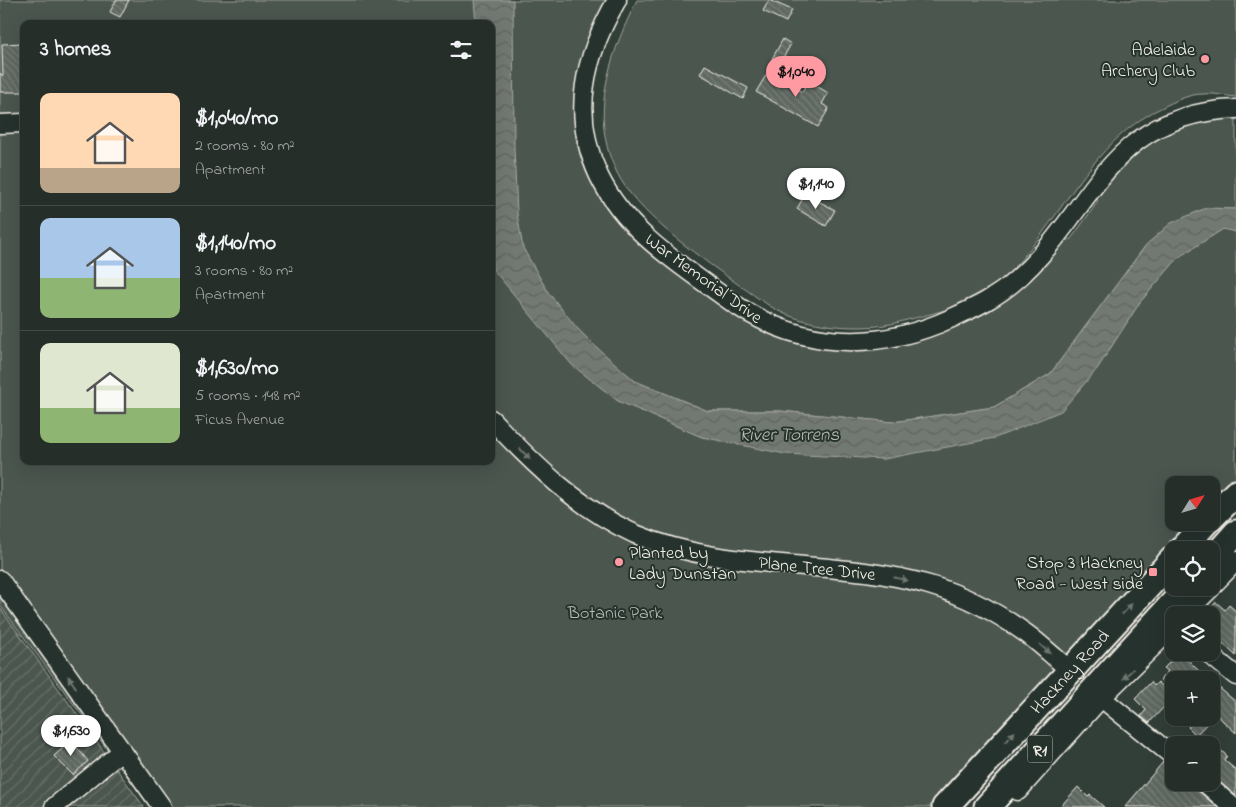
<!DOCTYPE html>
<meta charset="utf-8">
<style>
body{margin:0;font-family:"Indie Flower",sans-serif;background:#323a36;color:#f1f3f6;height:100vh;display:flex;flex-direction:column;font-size:19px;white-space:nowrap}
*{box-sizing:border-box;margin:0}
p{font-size:16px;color:#a4a8a8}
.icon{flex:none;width:28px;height:28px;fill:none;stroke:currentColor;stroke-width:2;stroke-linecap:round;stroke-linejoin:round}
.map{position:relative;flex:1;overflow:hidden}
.sheet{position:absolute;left:20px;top:20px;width:475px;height:445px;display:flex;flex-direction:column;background:#262e2a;border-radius:10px;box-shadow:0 5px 20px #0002,0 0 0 1px #424a47}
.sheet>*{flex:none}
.needle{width:32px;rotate:53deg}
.buttons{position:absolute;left:1165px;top:476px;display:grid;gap:10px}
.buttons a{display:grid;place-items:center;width:55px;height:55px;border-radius:10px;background:#262e2a;box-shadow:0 5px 20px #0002,0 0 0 1px #424a47;font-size:25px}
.price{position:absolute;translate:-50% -42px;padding:0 11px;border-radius:18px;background:#fff;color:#222;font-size:16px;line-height:32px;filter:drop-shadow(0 1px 2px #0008)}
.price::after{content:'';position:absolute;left:50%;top:30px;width:15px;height:11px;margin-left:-8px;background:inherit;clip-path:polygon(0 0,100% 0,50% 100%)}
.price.on{background:#ff9aa2;color:#111}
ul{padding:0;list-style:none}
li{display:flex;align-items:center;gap:15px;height:125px;padding:0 20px}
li+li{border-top:1px solid #424a47}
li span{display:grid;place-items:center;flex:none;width:140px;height:100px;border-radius:10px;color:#555}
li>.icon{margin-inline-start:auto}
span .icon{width:60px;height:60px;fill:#fffc;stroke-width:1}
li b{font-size:21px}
h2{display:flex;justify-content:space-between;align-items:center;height:60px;padding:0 20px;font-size:21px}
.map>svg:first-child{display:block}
.park{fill:#4c564f;stroke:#a0a49c;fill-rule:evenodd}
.garden{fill:url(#garden-furrows);stroke:#a0a49c}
.water{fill:url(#water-waves);stroke:#a6a9a1}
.building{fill:url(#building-back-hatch);stroke:#f4f1e8}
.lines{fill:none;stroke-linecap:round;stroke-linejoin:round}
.minor-casing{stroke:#f4f1e8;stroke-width:21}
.highway-casing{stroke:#f4f1e8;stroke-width:29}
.minor{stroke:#26332d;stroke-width:18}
.highway{stroke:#26332d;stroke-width:25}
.oneway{fill:#6e766e}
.poi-dot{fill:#ff9aa2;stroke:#26332d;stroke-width:2}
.labels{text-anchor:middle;stroke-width:4;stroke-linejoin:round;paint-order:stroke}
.shield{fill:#26332d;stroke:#b6b8b0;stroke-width:1}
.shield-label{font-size:16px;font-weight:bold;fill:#f4f1e8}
.poi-label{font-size:18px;fill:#f4f1e8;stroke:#26332d;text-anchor:end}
.street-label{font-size:18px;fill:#f4f1e8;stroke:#26332d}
.park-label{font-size:18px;fill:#b9bbb2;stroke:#26332d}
.water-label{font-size:19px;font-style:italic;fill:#babbb3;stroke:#26332d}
</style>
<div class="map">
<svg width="1236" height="807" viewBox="0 0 1236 807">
<defs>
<pattern id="garden-furrows" width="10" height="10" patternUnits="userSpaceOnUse" patternTransform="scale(1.25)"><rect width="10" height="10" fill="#4c564f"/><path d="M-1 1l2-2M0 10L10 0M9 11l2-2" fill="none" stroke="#666f68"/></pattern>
<pattern id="water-waves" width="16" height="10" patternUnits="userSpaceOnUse" patternTransform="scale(1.25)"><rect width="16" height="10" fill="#727972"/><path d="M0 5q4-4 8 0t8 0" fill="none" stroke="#60635e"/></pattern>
<pattern id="building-back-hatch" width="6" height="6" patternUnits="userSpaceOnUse" patternTransform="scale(1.25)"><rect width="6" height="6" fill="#5f6861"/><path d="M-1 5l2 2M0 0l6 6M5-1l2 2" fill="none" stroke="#777e78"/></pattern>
</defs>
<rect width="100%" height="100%" fill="#323e38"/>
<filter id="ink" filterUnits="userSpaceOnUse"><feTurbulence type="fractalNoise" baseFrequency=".02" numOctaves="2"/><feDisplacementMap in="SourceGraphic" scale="10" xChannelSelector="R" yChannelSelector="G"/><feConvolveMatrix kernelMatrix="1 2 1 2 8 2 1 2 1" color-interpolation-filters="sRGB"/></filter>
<g filter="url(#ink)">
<g class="park">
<path d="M0 0H612L580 138 652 256 698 290H705L854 347 1018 287 1037 272 1064 241 1071 239 1097 203 1098 193 1133 152 1185 123 1236 115V209L1206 208 1171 224 1146 245 1050 374 994 407 893 422 780 411H708L635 381 594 346 572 364 618 401 702 437 884 459 1097 369 1140 302 1179 257 1223 229 1236 232V479L1211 506V485H1174V522L1197 523 936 807H150L0 605ZM24 24H491V461H24Z"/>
<path d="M637 0H1236V97C1225 96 1214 93 1203 94 1190 94 1178 100 1167 105 1087 140 1061 227 999 282 975 305 934 313 903 321 870 331 822 328 790 316 773 310 757 297 742 287 705 261 644 219 621 180 586 121 609 56 637 0Z"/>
</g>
<path class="garden" d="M0 608 144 807H0Z"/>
<path class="water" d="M474 0H513L514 148 517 213 523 248 548 292 577 328 594 345 635 381 708 411H780L893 422 994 407 1050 374 1146 245 1171 223 1206 208 1236 209V232L1223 229 1179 257 1140 302 1097 369 1061 411 995 438 884 459 785 454 702 437 618 401 572 365 492 268 491 24H476Z"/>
<g class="building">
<path d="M116 0H129L120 17 110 12Z"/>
<path d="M769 0 792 10 786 22 763 11Z"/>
<path d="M783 39 791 44 780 63 772 59Z"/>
<path d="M24 43V92H0V73L3 76 2 44Z"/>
<path d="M705 65 748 88 743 99 700 74Z"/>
<path d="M768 72 802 92 808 81 828 93 822 104 829 108 818 127 756 92Z"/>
<path d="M805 194 835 210 826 226 797 209Z"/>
<path d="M1216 602 1225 610 1229 605 1236 611V656L1211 632V615H1206Z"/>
<path d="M1180 652 1208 680H1160L1168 671 1164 668Z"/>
<path d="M1211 681 1236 702V733L1211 710Z"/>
<path d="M1151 682 1154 686 1158 682 1174 697V717L1164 707 1149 723 1141 716 1146 710 1135 699Z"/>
<path d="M1197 718H1212L1196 735 1188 727Z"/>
<path d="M1202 733 1227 756 1224 760 1236 770V796L1214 777 1216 774 1211 769V745H1192Z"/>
<path d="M68 737 88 761 73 775 54 756 63 748 60 744Z"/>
<path d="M1163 762 1174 767V782H1193L1197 790 1217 807H1125Z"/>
<path d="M1078 787 1088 797 1090 795 1104 807H1060Z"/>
</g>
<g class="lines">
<g class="minor-casing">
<g id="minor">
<path d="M617 0C584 57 570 114 599 176 625 230 676 262 723 296 794 349 873 354 952 318 974 308 997 297 1015 281 1096 210 1105 114 1236 109"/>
<path d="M0 124 24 123"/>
<path d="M491 419C533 464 578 508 635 534 729 574 833 557 929 585 964 595 998 613 1027 634 1042 645 1056 659 1071 671"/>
<path d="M0 580 162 807"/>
<path d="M1211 587 1236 561"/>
<path d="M1184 615 1211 588"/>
<path d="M1207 652 1236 676"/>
<path d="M1093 691 1174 757"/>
<path d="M1204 782 1233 807"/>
<path d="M1018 791 1102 697 1174 626"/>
<path d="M54 807 121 752"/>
</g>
</g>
<g class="highway-casing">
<g id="highway">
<path d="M1211 518 1236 493"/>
<path d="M1181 550 1206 522"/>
<path d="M1211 561 1236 533"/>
<path id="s1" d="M945 807 1174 558"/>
<path d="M987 807 1187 588"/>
</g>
</g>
<use href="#minor" class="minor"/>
<use href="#highway" class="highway"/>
</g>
<defs><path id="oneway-solid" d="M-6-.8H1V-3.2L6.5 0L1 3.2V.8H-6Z" transform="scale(1.25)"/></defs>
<g class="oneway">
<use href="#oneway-solid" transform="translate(525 454) rotate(47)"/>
<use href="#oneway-solid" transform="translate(901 579) rotate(13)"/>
<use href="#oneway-solid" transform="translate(1127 609) rotate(-47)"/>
<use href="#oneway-solid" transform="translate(1045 649) rotate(41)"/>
<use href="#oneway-solid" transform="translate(1128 674) rotate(136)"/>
<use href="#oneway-solid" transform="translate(72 682) rotate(-125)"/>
<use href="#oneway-solid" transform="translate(1010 737) rotate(-48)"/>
</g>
</g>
<g class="poi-dot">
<circle cx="1205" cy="59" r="5"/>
<circle cx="619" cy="562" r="5"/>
<rect x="1148" y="567" width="10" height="10" rx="2.5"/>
</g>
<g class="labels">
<rect class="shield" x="1027.5" y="735.5" width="25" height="27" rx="4"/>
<g class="shield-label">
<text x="1040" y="755">R1</text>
</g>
<g class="poi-label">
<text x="1195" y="55">Adelaide<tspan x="1195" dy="21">Archery Club</tspan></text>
<text x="629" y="558" text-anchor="start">Planted by<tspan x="629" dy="21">Lady Dunstan</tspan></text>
<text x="1143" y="568">Stop 3 Hackney<tspan x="1143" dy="21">Road - West side</tspan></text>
</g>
<g class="street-label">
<text transform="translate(704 278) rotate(36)" y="6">War Memorial Drive</text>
<text transform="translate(817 568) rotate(6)" y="6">Plane Tree Drive</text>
<text dy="6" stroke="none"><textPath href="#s1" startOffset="184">Hackney Road</textPath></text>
</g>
<g class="park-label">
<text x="615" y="618">Botanic Park</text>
</g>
<g class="water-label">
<text x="789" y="440">River Torrens</text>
</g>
</g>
</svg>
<div class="buttons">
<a><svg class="needle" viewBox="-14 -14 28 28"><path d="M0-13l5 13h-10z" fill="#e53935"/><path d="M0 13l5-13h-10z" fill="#a4a8a8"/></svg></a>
<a><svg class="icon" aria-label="locate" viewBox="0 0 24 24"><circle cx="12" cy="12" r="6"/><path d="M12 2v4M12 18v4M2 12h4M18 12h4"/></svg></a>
<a><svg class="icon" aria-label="layers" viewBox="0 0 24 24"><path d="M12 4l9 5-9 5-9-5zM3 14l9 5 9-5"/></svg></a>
<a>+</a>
<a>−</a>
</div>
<b class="price on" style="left:796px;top:98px">$1,040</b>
<b class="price" style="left:816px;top:210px">$1,140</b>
<b class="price" style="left:71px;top:757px">$1,630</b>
<section class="sheet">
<h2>3 homes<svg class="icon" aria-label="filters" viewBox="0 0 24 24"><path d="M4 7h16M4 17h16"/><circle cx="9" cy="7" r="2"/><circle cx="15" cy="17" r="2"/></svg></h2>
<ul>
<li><span style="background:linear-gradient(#ffd9b3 75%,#b9a48a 0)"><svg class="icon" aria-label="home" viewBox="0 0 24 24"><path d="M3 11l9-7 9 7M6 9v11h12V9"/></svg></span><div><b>$1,040/mo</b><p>2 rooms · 80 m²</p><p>Apartment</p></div></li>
<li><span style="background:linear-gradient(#a9c7e8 60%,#8fb573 0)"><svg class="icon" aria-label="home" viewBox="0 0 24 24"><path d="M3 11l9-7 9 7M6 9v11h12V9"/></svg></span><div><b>$1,140/mo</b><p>3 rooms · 80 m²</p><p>Apartment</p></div></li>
<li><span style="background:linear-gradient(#dfe7d0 65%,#8fb573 0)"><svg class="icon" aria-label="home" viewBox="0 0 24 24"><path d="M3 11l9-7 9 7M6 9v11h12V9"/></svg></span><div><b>$1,630/mo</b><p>5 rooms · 148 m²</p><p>Ficus Avenue</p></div></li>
</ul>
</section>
</div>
